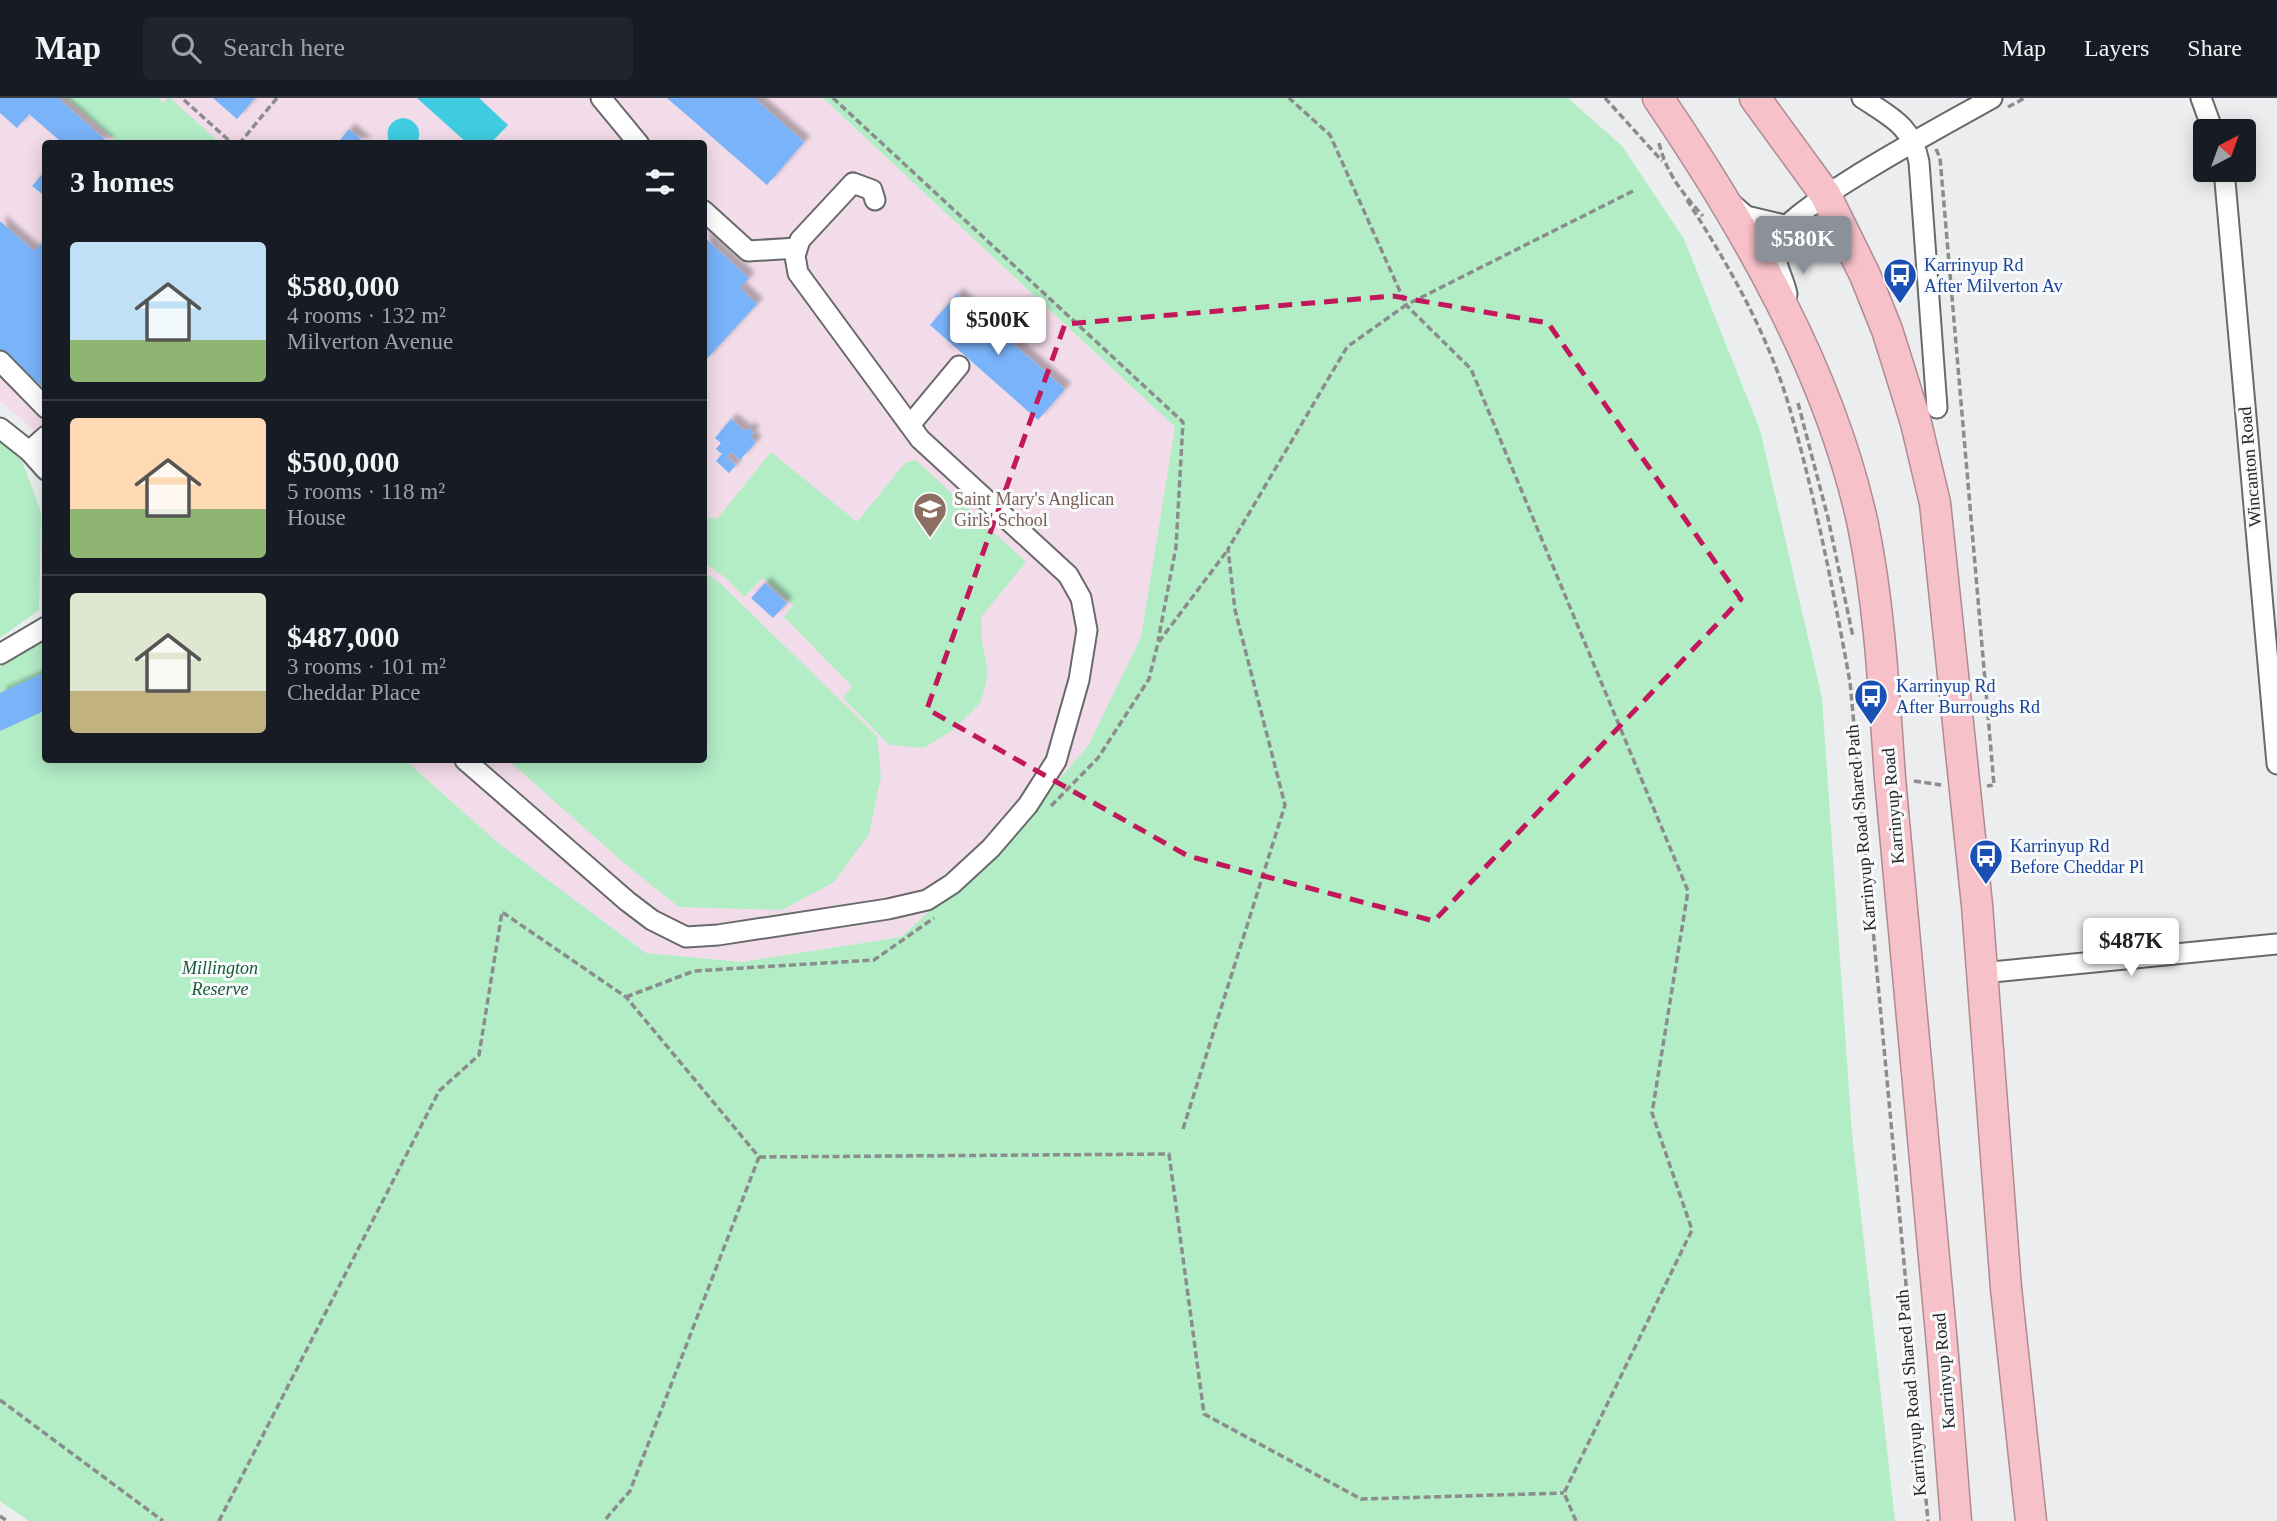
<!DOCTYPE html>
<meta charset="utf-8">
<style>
body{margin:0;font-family:Georgia,serif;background:#20242c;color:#f1f3f6;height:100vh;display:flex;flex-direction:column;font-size:26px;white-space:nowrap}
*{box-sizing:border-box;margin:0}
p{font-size:23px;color:#9ea1a6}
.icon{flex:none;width:38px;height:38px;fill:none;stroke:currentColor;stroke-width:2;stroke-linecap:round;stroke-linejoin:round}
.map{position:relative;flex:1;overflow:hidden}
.drawer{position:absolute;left:42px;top:42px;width:665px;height:623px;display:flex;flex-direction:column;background:#171b24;border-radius:7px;box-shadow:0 4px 18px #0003}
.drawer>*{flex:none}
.needle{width:46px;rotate:41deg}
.tools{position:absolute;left:2193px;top:21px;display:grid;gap:14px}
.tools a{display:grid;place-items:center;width:63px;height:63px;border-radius:7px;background:#171b24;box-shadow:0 4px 18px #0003;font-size:35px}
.price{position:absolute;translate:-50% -60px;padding:0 16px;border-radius:7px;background:#fff;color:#222;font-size:23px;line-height:46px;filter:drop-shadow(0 2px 4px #0008)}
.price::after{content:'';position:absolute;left:50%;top:42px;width:21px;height:16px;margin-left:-10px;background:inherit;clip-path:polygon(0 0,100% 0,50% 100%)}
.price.on{background:#8c9099;color:#fff}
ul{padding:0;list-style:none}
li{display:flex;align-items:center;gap:21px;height:175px;padding:0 28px}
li+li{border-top:2px solid #363941}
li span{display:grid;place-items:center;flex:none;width:196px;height:140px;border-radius:7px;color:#555}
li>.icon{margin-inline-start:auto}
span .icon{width:84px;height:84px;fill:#fffc;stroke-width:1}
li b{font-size:30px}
h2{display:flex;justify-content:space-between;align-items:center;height:84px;padding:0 28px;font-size:30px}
header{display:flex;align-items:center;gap:42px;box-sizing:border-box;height:98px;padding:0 35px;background:#171b24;border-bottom:2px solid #363941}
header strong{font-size:33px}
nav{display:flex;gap:38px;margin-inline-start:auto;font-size:24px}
.search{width:490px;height:63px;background:#20242c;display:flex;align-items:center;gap:18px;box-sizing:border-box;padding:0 24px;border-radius:7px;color:#9ea1a6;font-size:26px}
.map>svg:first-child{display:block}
.education{fill:#f2dce9}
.green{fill:#b2edc6}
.water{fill:#3fcce0}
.building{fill:#79b3f9;filter:url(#shadow)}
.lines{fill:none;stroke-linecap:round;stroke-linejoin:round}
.minor-casing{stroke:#68696b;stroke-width:23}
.highway-casing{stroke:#ae8b91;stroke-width:33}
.path{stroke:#8a8c8d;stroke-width:3.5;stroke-dasharray:7 3.5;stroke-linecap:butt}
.minor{stroke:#fff;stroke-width:19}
.highway{stroke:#f7c1ca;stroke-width:30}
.marked{fill:none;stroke:#c2185b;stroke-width:5;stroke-dasharray:14 9;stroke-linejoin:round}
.labels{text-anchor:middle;stroke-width:6;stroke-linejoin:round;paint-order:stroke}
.transit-label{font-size:18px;fill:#164399;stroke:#f9fafc;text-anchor:start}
.street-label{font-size:18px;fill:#262728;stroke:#f9fafc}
.education-label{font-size:18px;fill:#785e54;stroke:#f9fafc;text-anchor:start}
.park-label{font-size:18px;font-style:italic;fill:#175b37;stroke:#f9fafc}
</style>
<header>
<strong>Map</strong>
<div class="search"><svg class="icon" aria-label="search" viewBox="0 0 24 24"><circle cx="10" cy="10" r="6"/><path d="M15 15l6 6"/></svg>Search here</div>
<nav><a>Map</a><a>Layers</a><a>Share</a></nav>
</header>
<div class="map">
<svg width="2277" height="1423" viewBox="0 0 2277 1423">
<defs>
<filter id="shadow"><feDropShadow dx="6" dy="-6" stdDeviation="2" flood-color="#0004"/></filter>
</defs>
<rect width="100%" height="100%" fill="#ebedef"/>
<path class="education" d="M0 0H823L1175 329 1141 539 1088 648 995 754 901 839 742 864 646 855 497 744 405 662H704V46H46L45 343 0 303Z"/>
<g class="green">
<path d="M66 0H158L163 5 168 0H170L220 45H119Z"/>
<path d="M823 0H1568L1622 48 1684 141 1760 332 1822 600 1852 1036 1895 1423H29L0 1403V569L45 541 46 662H405L497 744 646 855 742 864 901 839 995 754 1088 648 1141 539 1175 329Z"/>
<path d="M0 342 21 360 41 414 39 512 0 540Z"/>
<path d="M771 354 857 424 905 365 916 362 1026 464 981 519 982 542 988 575 981 604 953 632 924 650 889 647 843 600 852 588 784 519 793 507 763 480 744 499 727 481 704 464V419L717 421Z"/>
<path d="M704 474 721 486 877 638 881 679 869 736 834 784 782 812 679 809 625 766 508 662H704Z"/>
</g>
<g class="water">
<path d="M417 0H479L508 27 491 45H467Z"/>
<path d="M402 20C416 21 423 32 417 45L389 44C385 32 389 23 402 20Z"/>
</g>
<g class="building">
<path d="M0 0H58L110 46H56L59 42 29 16 17 30 0 15Z"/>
<path d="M213 0H255L237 21Z"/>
<path d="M667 0H754L804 44 767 87Z"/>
<path d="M349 31 366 46H337Z"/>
<path d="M46 72V99L32 88Z"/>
<path d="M0 123 34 153 46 141V292L0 252Z"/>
<path d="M704 139 749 180 740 190 757 206 704 264Z"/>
<path d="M957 196 1065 291 1038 322 930 227Z"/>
<path d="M731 321 745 333 748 330 754 335 750 339 756 344 740 362 731 354 727 359 736 367 729 375 716 363 722 356 716 351 721 345 715 340Z"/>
<path d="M765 485 787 505 773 520 751 500Z"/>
<path d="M46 574V612L0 633V595Z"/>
</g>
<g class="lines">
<g class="minor-casing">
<g id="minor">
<path d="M601 0 639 46"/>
<path d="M1862 0C1891 19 1912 28 1919 64L1937 310"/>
<path d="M2201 0 2213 33"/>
<path d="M2224 72 2277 666"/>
<path d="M1731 105 1746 118 1784 127"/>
<path d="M704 113 748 153 797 150"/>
<path d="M1787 196C1784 180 1771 160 1775 144 1782 112 1956 21 1992 0"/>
<path d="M0 263 46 310"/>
<path d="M910 327 959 268"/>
<path d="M0 330 29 353 46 372"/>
<path d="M29 353 46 338"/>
<path d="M0 556 46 529"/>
<path d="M465 662 627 803 652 822 686 839 718 837 888 811 927 802 952 786 991 750 1028 707 1056 663 1079 582 1087 532 1081 500 1068 477 920 341 798 175 795 158 800 142 853 85 872 92 875 102"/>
<path d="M1982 875 2277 846"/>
</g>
</g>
<g class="highway-casing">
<g id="highway">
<path d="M1658 0C1745 128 1830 274 1863 427 1880 510 1884 596 1890 680L1943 1258 1956 1423"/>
<path d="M1755 0 1825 96 1865 177 1887 232 1900 273 1916 325 1935 405 1977 807 2006 1190 2031 1423"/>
</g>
</g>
<g class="path">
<path d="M833 0 1183 324 1176 449 1158 543"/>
<path d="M1605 0 1662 63"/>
<path d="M184 2 233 46"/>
<path d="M2008 9 2025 0"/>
<path d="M1659 45C1666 75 1683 96 1703 118"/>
<path d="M239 46 277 0"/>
<path d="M1936 51 1940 60 1994 687 1987 688"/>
<path d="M1687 102C1728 166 1767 234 1789 308 1815 398 1833 491 1850 584L1928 1423"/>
<path d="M1798 305 1828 420 1853 539"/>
<path d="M1914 683 1941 687"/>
<path d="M1051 708 1098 660 1149 581 1158 545 1227 453"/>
<path d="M626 899 694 873 874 862 934 820"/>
<path d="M1183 1031 1285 707 1235 512 1228 451 1347 249 1406 207 1330 37 1289 0"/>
<path d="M759 1059 1169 1056 1204 1316 1361 1401 1564 1395"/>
<path d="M0 1302 163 1423"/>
<path d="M0 1418 7 1423"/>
<path d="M219 1423 439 993 479 957 502 814 626 899 759 1059 630 1393 604 1423"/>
<path d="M1576 1423 1564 1395 1692 1132 1652 1015 1688 793 1471 271 1406 207 1633 93"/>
</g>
<use href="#minor" class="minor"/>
<use href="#highway" class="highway"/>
</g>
<path class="marked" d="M1393 198 1548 225 1741 501 1434 823 1188 758 927 611 1065 226Z"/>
<defs>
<g id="bus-pin" transform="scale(1.75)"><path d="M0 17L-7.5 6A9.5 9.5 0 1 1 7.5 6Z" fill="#1a4fb4" stroke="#f9fafc"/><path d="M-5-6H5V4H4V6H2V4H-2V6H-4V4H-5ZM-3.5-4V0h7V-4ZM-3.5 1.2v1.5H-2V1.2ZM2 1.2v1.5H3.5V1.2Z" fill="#fff"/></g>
<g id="school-pin" transform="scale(1.75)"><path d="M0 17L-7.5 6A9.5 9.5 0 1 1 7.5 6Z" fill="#8d6e63" stroke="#f9fafc"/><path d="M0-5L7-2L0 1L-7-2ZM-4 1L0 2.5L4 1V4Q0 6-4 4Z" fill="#fff"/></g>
</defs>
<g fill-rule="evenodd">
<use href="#bus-pin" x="1900" y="177"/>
<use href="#school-pin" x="930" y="411"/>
<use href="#bus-pin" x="1871" y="598"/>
<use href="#bus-pin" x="1986" y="758"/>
</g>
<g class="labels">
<g class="transit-label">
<text x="1924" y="173">Karrinyup Rd<tspan x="1924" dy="21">After Milverton Av</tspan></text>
<text x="1896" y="594">Karrinyup Rd<tspan x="1896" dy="21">After Burroughs Rd</tspan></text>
<text x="2010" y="754">Karrinyup Rd<tspan x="2010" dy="21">Before Cheddar Pl</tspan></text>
</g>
<g class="street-label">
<text transform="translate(2250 369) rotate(-95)" y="6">Wincanton Road</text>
<text transform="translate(1893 708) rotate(-95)" y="6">Karrinyup Road</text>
<text transform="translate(1861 730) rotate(-95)" y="6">Karrinyup Road Shared Path</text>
<text transform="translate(1944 1273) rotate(-95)" y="6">Karrinyup Road</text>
<text transform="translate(1911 1295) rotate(-95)" y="6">Karrinyup Road Shared Path</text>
</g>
<g class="education-label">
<text x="954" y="407">Saint Mary's Anglican<tspan x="954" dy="21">Girls' School</tspan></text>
</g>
<g class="park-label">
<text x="220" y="876">Millington<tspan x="220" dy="21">Reserve</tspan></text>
</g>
</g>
</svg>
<div class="tools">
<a><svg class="needle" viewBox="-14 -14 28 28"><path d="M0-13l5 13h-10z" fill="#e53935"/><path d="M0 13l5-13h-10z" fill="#9ea1a6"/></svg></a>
</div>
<b class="price on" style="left:1803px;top:178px">$580K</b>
<b class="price" style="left:998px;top:259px">$500K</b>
<b class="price" style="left:2131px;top:880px">$487K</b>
<section class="drawer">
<h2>3 homes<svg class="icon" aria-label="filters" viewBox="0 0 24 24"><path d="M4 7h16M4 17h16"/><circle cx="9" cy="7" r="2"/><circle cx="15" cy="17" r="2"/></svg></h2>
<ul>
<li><span style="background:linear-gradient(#bfe0f5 70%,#8fb573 0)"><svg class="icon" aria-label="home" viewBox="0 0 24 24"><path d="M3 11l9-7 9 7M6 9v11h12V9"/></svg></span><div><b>$580,000</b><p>4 rooms · 132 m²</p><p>Milverton Avenue</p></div></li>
<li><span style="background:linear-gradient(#ffd9b3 65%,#8fb573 0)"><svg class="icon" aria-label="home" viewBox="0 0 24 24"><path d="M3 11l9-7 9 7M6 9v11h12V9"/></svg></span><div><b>$500,000</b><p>5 rooms · 118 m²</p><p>House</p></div></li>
<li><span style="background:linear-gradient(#dfe7d0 70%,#c2b280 0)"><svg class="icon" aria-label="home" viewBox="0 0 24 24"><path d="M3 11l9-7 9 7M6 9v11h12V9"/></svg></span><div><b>$487,000</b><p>3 rooms · 101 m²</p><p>Cheddar Place</p></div></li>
</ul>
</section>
</div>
